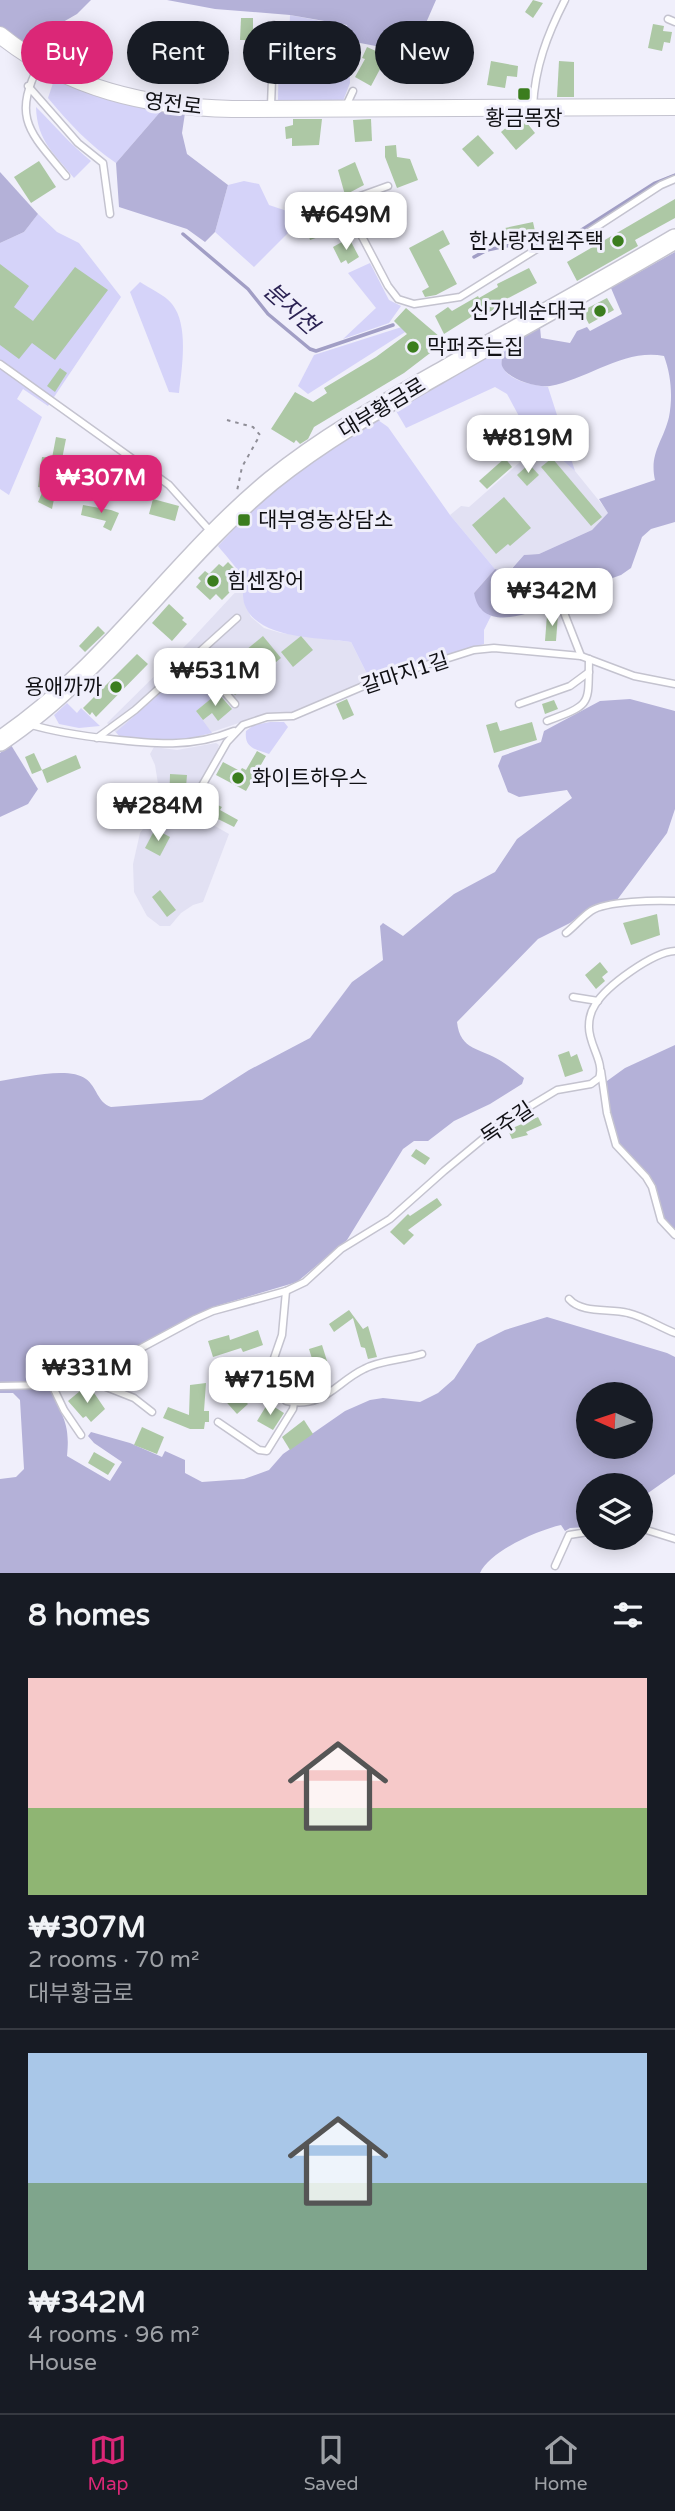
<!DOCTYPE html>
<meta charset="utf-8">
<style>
body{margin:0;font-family:"Varela Round","Noto Sans KR",sans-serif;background:#242831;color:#f1f3f6;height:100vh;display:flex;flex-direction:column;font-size:26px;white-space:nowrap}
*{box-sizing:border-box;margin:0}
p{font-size:23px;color:#9ea1a6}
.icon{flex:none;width:38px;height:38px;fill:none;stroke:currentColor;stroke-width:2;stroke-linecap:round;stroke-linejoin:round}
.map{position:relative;height:1573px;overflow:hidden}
.sheet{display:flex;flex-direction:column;background:#171b24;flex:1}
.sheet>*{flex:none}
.hud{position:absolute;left:21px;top:21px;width:634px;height:63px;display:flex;gap:14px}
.needle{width:46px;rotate:273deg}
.controls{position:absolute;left:576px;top:1382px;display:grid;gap:14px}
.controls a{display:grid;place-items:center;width:77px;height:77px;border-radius:50%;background:#171b24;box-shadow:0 4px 18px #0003;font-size:35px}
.price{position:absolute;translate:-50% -60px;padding:0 16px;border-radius:14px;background:#fff;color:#222;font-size:23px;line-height:46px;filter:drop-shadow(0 2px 4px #0008)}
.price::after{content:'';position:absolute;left:50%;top:42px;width:21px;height:16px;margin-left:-10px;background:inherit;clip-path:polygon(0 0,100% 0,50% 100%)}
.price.current{background:#db2777;color:#fff}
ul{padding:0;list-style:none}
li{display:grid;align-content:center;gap:14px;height:371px;padding:0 28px}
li+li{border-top:2px solid #363941}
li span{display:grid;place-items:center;height:217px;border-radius:0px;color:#555}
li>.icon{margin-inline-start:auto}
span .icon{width:126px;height:126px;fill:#fffc;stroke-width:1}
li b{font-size:30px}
h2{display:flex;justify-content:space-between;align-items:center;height:84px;padding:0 28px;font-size:30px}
.pill{padding:0 24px;border-radius:32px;background:#171b24;box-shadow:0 4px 18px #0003;font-size:24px;line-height:63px}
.pill.current{background:#db2777;color:#fff}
.tabs{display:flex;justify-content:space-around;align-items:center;height:98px;border-top:2px solid #363941;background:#171b24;font-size:19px;color:#9ea1a6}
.tabs a{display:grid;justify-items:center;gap:4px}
.tabs .current{color:#db2777}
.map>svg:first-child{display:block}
.built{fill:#e2e1f3}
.green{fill:#d5d3f9}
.forest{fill:#b4b1d8;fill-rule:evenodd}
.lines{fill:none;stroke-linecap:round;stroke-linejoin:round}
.stream{stroke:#a19ec5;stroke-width:3.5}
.building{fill:#adc8a5}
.service-casing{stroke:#c4c3cf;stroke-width:9}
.tertiary-casing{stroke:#c4c3cf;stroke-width:18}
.secondary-casing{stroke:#c4c3cf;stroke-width:22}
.path{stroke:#8f8e97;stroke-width:2;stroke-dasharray:3.5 5;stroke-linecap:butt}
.service{stroke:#fff;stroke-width:6}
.tertiary{stroke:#fff;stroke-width:16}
.secondary{stroke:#fff;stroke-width:19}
.poi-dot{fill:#3b7d1e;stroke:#f0effb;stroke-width:2.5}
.labels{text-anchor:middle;stroke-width:6;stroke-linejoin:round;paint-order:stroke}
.street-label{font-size:21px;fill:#101014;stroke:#f0effb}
.poi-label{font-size:21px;fill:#101014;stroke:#f0effb;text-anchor:start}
.water-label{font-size:23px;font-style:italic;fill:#2c2354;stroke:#f0effb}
</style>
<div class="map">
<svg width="675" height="1573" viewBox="0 0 675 1573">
<rect width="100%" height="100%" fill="#f0effb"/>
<g class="built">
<path d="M536 448 554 453 575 471 609 513 592 530 539 554 524 555 507 573 495 569 450 515 461 506 469 507Z"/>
<path d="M242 585 244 602 251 617 264 628 281 633 351 642 370 680 289 714H266L194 738H121L107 723 190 641Z"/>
<path d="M216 743 219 745 217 752 189 803 192 813 229 834 203 902 193 905 181 913 170 926H160L147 916 134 892 133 864 140 833 156 811 159 790 155 765 150 754 154 747 177 750Z"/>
</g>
<g class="green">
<path d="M290 15 348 26 350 83 343 101H278L279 41H289Z"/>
<path d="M55 77 111 100 161 111 116 163C89 145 69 123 48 98Z"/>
<path d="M36 107C54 125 71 145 91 161L74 178C54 153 37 141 36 107Z"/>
<path d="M244 181 259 184 269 205 296 214 295 226 254 267 215 232 228 185Z"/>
<path d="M38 214 57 232 79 243 121 297 48 406 23 389 17 399 42 417 9 495 0 489V243L24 232Z"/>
<path d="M370 263 389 300 401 306 389 323 343 339 376 308 348 273Z"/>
<path d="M140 282C149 288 165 295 172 304 189 325 182 368 179 393L169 392 130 292Z"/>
<path d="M411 324 413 327 308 394 298 386 314 355Z"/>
<path d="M511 344 502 355C502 359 501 363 503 367 509 382 535 385 548 387L575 471 554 453 536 448 507 394 495 387 406 428 396 411 397 407Z"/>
<path d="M378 420 388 427 450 515 495 569 474 593 481 609 491 616 484 630V644L370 680 351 642C318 637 256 640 244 603 242 595 244 584 241 576 236 566 225 555 218 546L253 509 284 482 374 421Z"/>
<path d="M193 665 218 693 196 711 212 733 177 741 121 738 116 732Z"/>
<path d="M67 703 77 713 81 708 100 726 79 728 59 724 54 715Z"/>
<path d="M270 722H284L288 727 269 754C255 749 244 748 246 731L254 725Z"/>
</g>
<g class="forest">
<path d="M0 0H91L77 14 23 45 0 27Z"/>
<path d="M167 0H436L419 39 396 50 350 41 347 25 290 15 215 9Z"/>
<path d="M161 111 185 113 182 133 187 154 228 185 215 232 205 242 187 229 119 207 116 163Z"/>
<path d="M0 172 38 214 24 232 0 243Z"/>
<path d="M675 252V522L651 529 642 537 631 568 621 575 576 591 565 607 562 601C536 610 482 637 474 593L495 569 508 573 524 555 539 554 592 530 608 513 599 499 655 480C649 453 663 442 669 417 673 396 671 375 664 356 625 348 588 379 550 386 537 388 508 380 502 366 501 363 502 359 502 355L511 344 540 327 541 338 570 343 577 331 587 327 590 331 622 314 611 288Z"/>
<path d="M630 699 675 711V809L667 833 617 900 592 906 570 923 538 939 457 1022C460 1051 481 1048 501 1061 509 1066 517 1073 524 1078L522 1084 490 1104 454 1121 428 1141H414L403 1149 347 1240 297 1282 213 1307 168 1329 96 1371 49 1383C59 1416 71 1417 67 1456L110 1481 122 1462 94 1443 88 1436 91 1432 130 1443 162 1457 165 1451 185 1460V1473L202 1482 244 1479 269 1470 283 1454 345 1411 370 1400 383 1398 420 1402 438 1393 454 1379 477 1344 505 1330 547 1317 667 1353 675 1357V1474L641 1498 640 1486H588V1527L570 1528 565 1531 561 1525C538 1530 490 1551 480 1573H0V1479L16 1477 24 1469 20 1400 13 1393H0V1081C22 1078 69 1066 86 1079 97 1087 97 1102 111 1107L202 1100 249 1070 310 1038 352 982 383 960 380 926 383 923 403 936 454 894 495 872 517 839 572 798 567 790 519 797 508 792 498 766 502 756 541 742 544 731 600 701ZM588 1395H640V1447H588Z"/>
<path d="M11 745 38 789 28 804 0 817V753Z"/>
<path d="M675 1045V1229C656 1219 661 1194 650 1177 641 1163 623 1156 617 1141 610 1121 607 1101 607 1081L625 1068Z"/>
</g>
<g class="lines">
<g class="stream">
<path d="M183 234 248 289 268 314 310 349 316 351 393 325"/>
<path d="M474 257 487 250 580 231 655 183 675 175"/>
</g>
</g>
<g class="building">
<path d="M533 0 543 3 533 18 525 12Z"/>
<path d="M241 18H253V40H240Z"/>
<path d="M653 24 664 26 663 31 672 32 670 43 664 42 662 51 648 48Z"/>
<path d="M367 47 387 56 371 86 355 77 365 59 362 58Z"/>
<path d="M491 61 518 66 517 77 507 76 505 88 487 85Z"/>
<path d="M559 61 574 62V97H557Z"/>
<path d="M518 118H523L535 133 516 150 501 132Z"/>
<path d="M293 119H322L319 145 292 146V138L286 139 285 127 293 125Z"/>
<path d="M371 119 372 141 355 142 353 120Z"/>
<path d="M478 135 494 153 478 167 462 149Z"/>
<path d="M396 145 397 157 410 159 418 180 397 188 385 157V146Z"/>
<path d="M39 161 56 187 31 203 14 177Z"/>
<path d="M355 162 364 185 345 195 338 170Z"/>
<path d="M675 199V218L635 240 638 246 577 281 567 262Z"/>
<path d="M320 212 327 234 310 240 303 218Z"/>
<path d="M533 222 536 236 503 243 500 229Z"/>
<path d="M443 230 450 244 439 250 457 284 436 295 425 297 422 291 429 287 409 248Z"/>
<path d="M349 238 359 257 348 264 346 260 341 263 333 247Z"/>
<path d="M0 264 29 286 14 307 33 321 75 267 108 290 55 360 32 343 19 359 0 345Z"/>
<path d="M529 268 537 283 493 306 495 309 473 321 471 317 444 334 435 316 448 307 452 311 478 296 479 298 498 287 497 284Z"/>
<path d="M607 298 614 310 589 324 582 311Z"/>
<path d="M406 308 440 337 433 341 438 347 404 373 314 427 308 439 300 444 296 440 294 443 271 429 295 392 313 402 327 393 324 388 376 357 407 334 394 321Z"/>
<path d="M60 368 67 373 55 392 47 386Z"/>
<path d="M541 432 546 443 537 446 532 435Z"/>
<path d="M56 437 66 439 52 509 38 502 44 488 38 487 42 457 52 458Z"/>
<path d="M505 458 512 467 487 489 479 481Z"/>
<path d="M552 458 602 517 591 526 541 467Z"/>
<path d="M529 464 539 475 527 486 517 475Z"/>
<path d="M504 497 531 528 510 546 508 544 496 554 472 525Z"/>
<path d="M153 499 179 506 175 521 149 514Z"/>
<path d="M83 505 111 510 119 513 111 531 103 527 106 521 81 515Z"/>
<path d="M228 562 235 569 231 572 240 582 222 600 216 594 210 600 196 587 201 581 198 578 205 571 209 574 219 564 223 567Z"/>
<path d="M169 604 184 618 182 620 187 624 172 641 152 623Z"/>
<path d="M547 615H558L556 641H545Z"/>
<path d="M98 626 105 633 85 652 79 646Z"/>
<path d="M263 636 281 658 235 695 217 674Z"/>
<path d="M301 636 313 650 293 667 281 652Z"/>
<path d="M137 654 148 664 96 717 92 712 90 715 83 708Z"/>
<path d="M218 693 232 709 218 721 212 713 203 720 196 711Z"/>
<path d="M347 699 354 715 343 720 336 704Z"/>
<path d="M554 700 558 709 545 714 542 704Z"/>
<path d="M497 722 500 731 532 722 537 740 494 753 486 725Z"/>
<path d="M257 751 266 756 246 791 216 775 223 762 240 771 242 768 246 770Z"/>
<path d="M34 753 42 770 32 774 25 757Z"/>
<path d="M76 755 81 768 47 783 42 770Z"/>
<path d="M170 774 187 775 184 811 169 810Z"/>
<path d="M209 801 222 807 220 810 238 820 234 827 216 818 213 823 194 812 199 803 206 807Z"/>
<path d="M155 829 170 837 160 856 145 848Z"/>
<path d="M160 890 176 910 167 917 152 897Z"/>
<path d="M657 914 660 935 631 945 623 923Z"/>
<path d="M600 962 608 972 602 977 605 981 596 989 585 975Z"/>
<path d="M569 1051 571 1057 577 1054 583 1071 565 1077 558 1055Z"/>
<path d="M538 1117 542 1125 526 1132 528 1135 512 1139 508 1130Z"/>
<path d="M416 1149 430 1158 425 1165 411 1156Z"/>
<path d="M437 1198 442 1205 408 1230 414 1235 404 1245 390 1232 408 1214 410 1216Z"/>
<path d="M349 1310 363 1329 368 1326 377 1357 368 1359 365 1348 361 1347 353 1318 334 1332 329 1324Z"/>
<path d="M258 1330 263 1345 243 1352 241 1348 213 1357 208 1341 229 1335 230 1340Z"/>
<path d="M322 1345 327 1361 314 1365 309 1349Z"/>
<path d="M206 1383 204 1411H209V1422H205L204 1429H190L163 1418 168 1407 189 1415 190 1385Z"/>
<path d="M230 1386 248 1404 237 1414 220 1395Z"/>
<path d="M92 1390 105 1409 91 1422 86 1416 83 1418 68 1401 80 1391 84 1396Z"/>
<path d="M268 1403 284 1413 273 1430 257 1421Z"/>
<path d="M304 1420 313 1434 290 1450 282 1437Z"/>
<path d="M142 1427 164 1437 157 1454 134 1445Z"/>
<path d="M94 1452 115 1464 108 1475 88 1463Z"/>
</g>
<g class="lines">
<g class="service-casing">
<g id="service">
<path d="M668 19 675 22"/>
<path d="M40 63C11 119 30 132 66 176"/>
<path d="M28 86 78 143 103 163 110 214"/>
<path d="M271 106 274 25"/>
<path d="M346 106 353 91"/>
<path d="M533 106C535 67 547 35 565 0"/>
<path d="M388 186 352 199 348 204V210L388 286 398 299 414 304 460 297 540 247 581 237 661 185 675 179"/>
<path d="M0 364 169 485 212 533"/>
<path d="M561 605 581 656"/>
<path d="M194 656 235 704"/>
<path d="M519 704 570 686 589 672"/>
<path d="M547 721C593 704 588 705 589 659"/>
<path d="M28 724C55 732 82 736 110 739 154 744 192 748 234 731"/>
<path d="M97 738 135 710 237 618"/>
<path d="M195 798 227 742 243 725 267 717 293 716 373 682 474 650 494 648 581 656 634 676 675 684"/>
<path d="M566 933C575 926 582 917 591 911 606 901 656 900 675 901"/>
<path d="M573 997 598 1001"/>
<path d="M601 1071 607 1113 616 1145 646 1177 652 1187 661 1220 675 1235"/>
<path d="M286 1291 282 1335 272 1364 279 1392 286 1401C325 1409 336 1382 364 1369 380 1360 403 1360 422 1354"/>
<path d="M569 1299C582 1314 610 1308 628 1313 645 1317 659 1327 675 1333"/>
<path d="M91 1375 101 1385 134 1398 152 1412"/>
<path d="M52 1385 64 1410 81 1435"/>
<path d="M0 1386 48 1385 91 1375 195 1319 213 1311 286 1291 305 1282 341 1249 390 1219 444 1171 502 1123 557 1090 591 1084 599 1078C605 1062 588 1044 589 1026 589 1019 591 1011 595 1005 606 986 653 952 675 951"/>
<path d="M250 1391 281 1398"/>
<path d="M218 1422 259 1450 267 1451 293 1409 294 1403"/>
<path d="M640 1528 675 1539"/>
<path d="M555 1566 569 1535 588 1532"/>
</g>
</g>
<g class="tertiary-casing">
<path id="tertiary" d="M0 35C67 89 148 107 232 109L675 107"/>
</g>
<g class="secondary-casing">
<path id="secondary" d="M0 741C105 671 174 561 271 481 324 438 385 404 445 370 521 326 599 284 675 239"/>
</g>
<path class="path" d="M227 420 253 427 260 435 242 467 237 491"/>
<use href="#service" class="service"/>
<use href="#tertiary" class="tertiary"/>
<use href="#secondary" class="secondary"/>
</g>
<g class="poi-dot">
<rect x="517" y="87" width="14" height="14" rx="3.5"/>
<circle cx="618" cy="241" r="7"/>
<circle cx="600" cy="311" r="7"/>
<circle cx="413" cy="347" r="7"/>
<rect x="237" y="513" width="14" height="14" rx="3.5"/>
<circle cx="213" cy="581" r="7"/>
<circle cx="116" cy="687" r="7"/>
<circle cx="238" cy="778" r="7"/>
</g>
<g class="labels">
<g class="street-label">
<text transform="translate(173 104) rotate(7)" y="7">영전로</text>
<text transform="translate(382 408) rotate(-31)" y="7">대부황금로</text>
<text transform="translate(405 673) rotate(-18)" y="7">갈마지1길</text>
<text transform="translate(507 1123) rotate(-34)" y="7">독주길</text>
</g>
<g class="poi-label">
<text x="524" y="125" text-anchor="middle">황금목장</text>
<text x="604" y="248" text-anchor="end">한사랑전원주택</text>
<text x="586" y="318" text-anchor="end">신가네순대국</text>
<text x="427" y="354">막퍼주는집</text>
<text x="258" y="527">대부영농상담소</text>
<text x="227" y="588">힘센장어</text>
<text x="102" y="694" text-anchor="end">용애까까</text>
<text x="252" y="785">화이트하우스</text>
</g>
<g class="water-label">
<text transform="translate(291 308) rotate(42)" y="8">분지천</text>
</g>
</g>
</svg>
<div class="controls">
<a><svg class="needle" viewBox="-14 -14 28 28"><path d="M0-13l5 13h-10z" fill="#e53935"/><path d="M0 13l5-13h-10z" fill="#9ea1a6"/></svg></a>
<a><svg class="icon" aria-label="layers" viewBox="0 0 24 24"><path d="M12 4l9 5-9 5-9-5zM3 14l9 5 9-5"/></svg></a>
</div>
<b class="price" style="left:346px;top:252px">₩649M</b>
<b class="price" style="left:528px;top:475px">₩819M</b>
<b class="price current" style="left:101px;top:515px">₩307M</b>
<b class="price" style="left:552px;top:628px">₩342M</b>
<b class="price" style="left:215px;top:708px">₩531M</b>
<b class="price" style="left:158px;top:843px">₩284M</b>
<b class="price" style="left:87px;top:1405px">₩331M</b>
<b class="price" style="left:270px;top:1417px">₩715M</b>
<div class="hud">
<a class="pill current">Buy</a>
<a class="pill">Rent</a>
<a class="pill">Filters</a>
<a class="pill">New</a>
</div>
</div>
<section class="sheet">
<h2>8 homes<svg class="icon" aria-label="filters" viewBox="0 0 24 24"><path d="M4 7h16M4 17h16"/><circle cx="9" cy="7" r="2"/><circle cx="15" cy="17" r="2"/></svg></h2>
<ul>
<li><span style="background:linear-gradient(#f6c9c9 60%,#8fb573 0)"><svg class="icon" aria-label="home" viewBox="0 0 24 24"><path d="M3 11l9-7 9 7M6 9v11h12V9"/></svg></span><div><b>₩307M</b><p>2 rooms · 70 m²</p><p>대부황금로</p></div></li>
<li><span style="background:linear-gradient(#a9c7e8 60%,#7fa58c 0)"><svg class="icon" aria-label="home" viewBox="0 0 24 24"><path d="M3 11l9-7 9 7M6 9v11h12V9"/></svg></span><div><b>₩342M</b><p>4 rooms · 96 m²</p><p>House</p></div></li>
</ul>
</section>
<nav class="tabs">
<a class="current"><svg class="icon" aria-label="map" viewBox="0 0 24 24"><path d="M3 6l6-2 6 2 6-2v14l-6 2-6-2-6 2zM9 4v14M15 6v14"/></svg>Map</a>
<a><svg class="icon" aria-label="saved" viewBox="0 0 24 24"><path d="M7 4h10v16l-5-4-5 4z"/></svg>Saved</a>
<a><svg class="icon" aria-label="home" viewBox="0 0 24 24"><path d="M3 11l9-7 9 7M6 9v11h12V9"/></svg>Home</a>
</nav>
